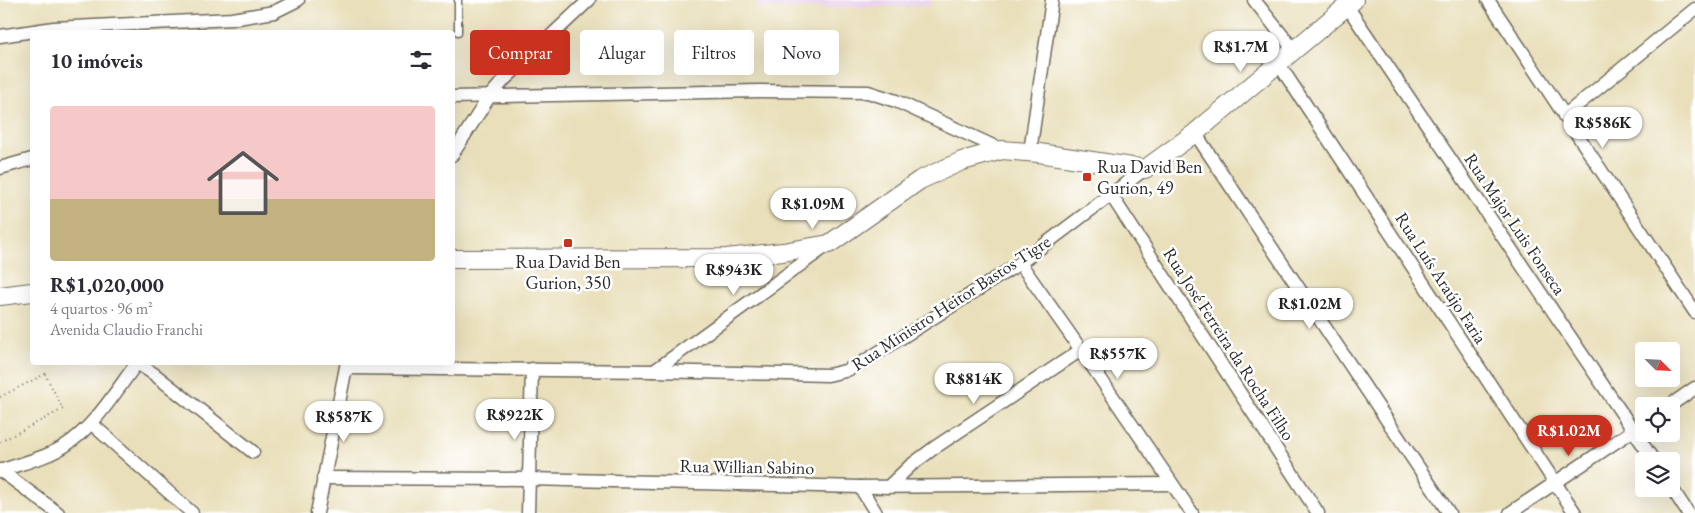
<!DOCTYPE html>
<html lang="pt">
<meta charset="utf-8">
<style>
body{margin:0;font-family:"EB Garamond",serif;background:#f7f7f7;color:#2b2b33;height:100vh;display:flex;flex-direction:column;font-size:19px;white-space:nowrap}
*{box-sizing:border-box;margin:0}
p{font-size:16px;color:#7c7c81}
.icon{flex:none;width:28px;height:28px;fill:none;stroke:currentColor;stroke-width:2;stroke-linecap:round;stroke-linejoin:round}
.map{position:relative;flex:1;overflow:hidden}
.details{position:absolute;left:30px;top:30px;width:425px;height:335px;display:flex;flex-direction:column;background:#fff;border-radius:5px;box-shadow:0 5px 20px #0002}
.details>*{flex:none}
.top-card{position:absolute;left:470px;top:30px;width:475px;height:45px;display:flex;gap:10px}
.needle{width:32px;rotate:114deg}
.tools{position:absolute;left:1635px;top:342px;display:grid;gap:10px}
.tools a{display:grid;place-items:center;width:45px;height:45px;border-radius:5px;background:#fff;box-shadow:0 5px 20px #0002;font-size:25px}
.price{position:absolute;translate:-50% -42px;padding:0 11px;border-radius:18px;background:#fff;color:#222;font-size:16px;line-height:32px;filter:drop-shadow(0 1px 2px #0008)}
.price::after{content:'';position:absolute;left:50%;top:30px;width:15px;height:11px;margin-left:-8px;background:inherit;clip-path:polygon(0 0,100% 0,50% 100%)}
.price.active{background:#c8321e;color:#fff}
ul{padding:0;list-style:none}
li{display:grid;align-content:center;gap:10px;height:265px;padding:0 20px}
li span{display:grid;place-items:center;height:155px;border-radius:5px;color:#555}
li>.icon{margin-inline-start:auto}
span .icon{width:90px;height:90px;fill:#fffc;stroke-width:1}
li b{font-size:21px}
h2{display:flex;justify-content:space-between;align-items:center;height:60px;padding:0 20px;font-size:21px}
.pill{padding:0 18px;border-radius:5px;background:#fff;box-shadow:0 5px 20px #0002;font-size:18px;line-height:45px}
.pill.active{background:#c8321e;color:#fff}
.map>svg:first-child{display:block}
.built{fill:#ead1ec}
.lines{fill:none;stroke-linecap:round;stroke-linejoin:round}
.lane-casing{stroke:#6e6a5d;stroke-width:9}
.street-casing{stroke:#6e6a5d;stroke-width:15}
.secondary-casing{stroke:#6e6a5d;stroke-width:20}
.path{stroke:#6e6a5d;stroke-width:2;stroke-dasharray:1 4;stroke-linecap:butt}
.lane{stroke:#fff;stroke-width:6}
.street{stroke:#fff;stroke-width:12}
.secondary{stroke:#fff;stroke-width:18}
.poi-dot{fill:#c8321e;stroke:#fff;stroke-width:2}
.labels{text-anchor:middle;stroke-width:5;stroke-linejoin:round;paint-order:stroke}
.poi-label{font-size:18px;fill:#2b2b2b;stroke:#fff;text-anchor:start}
.street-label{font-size:18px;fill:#2b2b2b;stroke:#fff}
</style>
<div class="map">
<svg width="1695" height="513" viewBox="0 0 1695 513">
<rect width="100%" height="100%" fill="#fff"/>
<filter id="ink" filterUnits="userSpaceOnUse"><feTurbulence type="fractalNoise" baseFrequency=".02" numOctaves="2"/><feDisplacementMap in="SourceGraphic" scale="10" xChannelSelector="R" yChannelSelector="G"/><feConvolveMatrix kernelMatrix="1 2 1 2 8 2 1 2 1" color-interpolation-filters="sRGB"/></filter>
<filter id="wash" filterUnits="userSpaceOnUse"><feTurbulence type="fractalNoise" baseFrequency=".0096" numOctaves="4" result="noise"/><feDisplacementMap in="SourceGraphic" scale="20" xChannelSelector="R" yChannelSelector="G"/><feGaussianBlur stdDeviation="1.12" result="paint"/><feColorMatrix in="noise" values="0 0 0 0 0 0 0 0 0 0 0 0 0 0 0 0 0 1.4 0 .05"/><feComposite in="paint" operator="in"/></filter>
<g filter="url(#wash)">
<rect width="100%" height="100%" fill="#e9dfba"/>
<path class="built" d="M758 0H931V6L758 9Z"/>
</g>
<g filter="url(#ink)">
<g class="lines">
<g class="lane-casing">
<path id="lane" d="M458 0V32"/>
</g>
<g class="street-casing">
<g id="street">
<path d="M1254 0 1293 49"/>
<path d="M1488 0 1695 312"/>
<path d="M1347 6 1654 461"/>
<path d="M0 36 54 28 232 19 274 12 298 0"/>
<path d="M1278 63 1575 513"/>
<path d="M452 97 759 91 868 92 896 101 1002 150"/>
<path d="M1564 116 1695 9"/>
<path d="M1195 133 1449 513"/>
<path d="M1030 152 1052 0"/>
<path d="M452 155 489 97 504 80 589 0"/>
<path d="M0 168 32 159"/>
<path d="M1111 195 1318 513"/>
<path d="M1020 263 1081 350 1192 513"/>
<path d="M346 368 654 371 828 375 845 371 860 364 1020 263 1145 169"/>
<path d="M654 371 825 247"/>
<path d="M1669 406 1695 388"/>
<path d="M92 424 192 513"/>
<path d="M0 470 58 513"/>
<path d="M0 471C21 463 47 458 66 445 96 425 115 392 137 363L154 374 253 452"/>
<path d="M323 478 528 479 860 487 1171 484"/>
<path d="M860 487 876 513"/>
<path d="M888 487 910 466 934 448 1081 350"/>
<path d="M1671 487 1688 513"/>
<path d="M317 513 347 362"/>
<path d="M528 513 532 369"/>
<path d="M1510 513 1644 423"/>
</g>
</g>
<g class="secondary-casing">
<g id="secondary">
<path d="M452 259 726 258 783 252 829 244 920 180 962 161 1002 150 1039 153 1145 169 1195 133 1354 0"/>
<path d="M0 296 32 292"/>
</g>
</g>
<path class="path" d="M0 397 45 374 63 409 0 442"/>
<use href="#lane" class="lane"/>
<use href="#street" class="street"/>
<use href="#secondary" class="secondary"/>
</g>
</g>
<g class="poi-dot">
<rect x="1082" y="172" width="10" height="10" rx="2.5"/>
<rect x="563" y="238" width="10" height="10" rx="2.5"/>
</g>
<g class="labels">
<g class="poi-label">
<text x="1097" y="173">Rua David Ben<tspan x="1097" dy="21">Gurion, 49</tspan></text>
<text x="568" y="268" text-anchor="middle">Rua David Ben<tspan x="568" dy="21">Gurion, 350</tspan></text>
</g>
<g class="street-label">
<text transform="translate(1515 224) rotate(56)" y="6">Rua Major Luis Fonseca</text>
<text transform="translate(1441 278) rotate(57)" y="6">Rua Luís Araújo Faria</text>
<text transform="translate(951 303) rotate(-33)" y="6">Rua Ministro Heitor Bastos Tigre</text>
<text transform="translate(1229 344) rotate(57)" y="6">Rua José Ferreira da Rocha Filho</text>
<text transform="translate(747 467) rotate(1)" y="6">Rua Willian Sabino</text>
</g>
</g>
</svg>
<div class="tools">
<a><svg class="needle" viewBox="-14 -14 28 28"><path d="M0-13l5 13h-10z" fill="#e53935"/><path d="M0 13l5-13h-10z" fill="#7c7c81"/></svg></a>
<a><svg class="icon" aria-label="locate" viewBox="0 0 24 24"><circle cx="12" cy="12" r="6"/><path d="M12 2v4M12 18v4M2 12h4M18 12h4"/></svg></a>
<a><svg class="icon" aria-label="layers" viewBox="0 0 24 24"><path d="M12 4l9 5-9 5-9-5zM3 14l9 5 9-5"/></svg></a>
</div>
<b class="price" style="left:1241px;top:73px">R$1.7M</b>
<b class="price" style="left:1603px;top:149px">R$586K</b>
<b class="price" style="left:813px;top:230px">R$1.09M</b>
<b class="price" style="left:734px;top:296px">R$943K</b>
<b class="price" style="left:1310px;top:330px">R$1.02M</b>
<b class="price" style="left:1118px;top:380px">R$557K</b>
<b class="price" style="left:974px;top:405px">R$814K</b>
<b class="price" style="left:515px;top:441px">R$922K</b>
<b class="price" style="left:344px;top:443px">R$587K</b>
<b class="price active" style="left:1569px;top:457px">R$1.02M</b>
<div class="top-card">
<a class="pill active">Comprar</a>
<a class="pill">Alugar</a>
<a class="pill">Filtros</a>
<a class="pill">Novo</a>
</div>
<section class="details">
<h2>10 imóveis<svg class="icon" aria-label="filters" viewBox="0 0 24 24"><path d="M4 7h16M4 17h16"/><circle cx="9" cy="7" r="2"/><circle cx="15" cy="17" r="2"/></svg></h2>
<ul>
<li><span style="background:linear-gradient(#f6c9c9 60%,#c2b280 0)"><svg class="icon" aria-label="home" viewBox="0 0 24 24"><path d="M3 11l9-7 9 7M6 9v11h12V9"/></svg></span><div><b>R$1,020,000</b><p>4 quartos · 96 m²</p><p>Avenida Claudio Franchi</p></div></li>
</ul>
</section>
</div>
